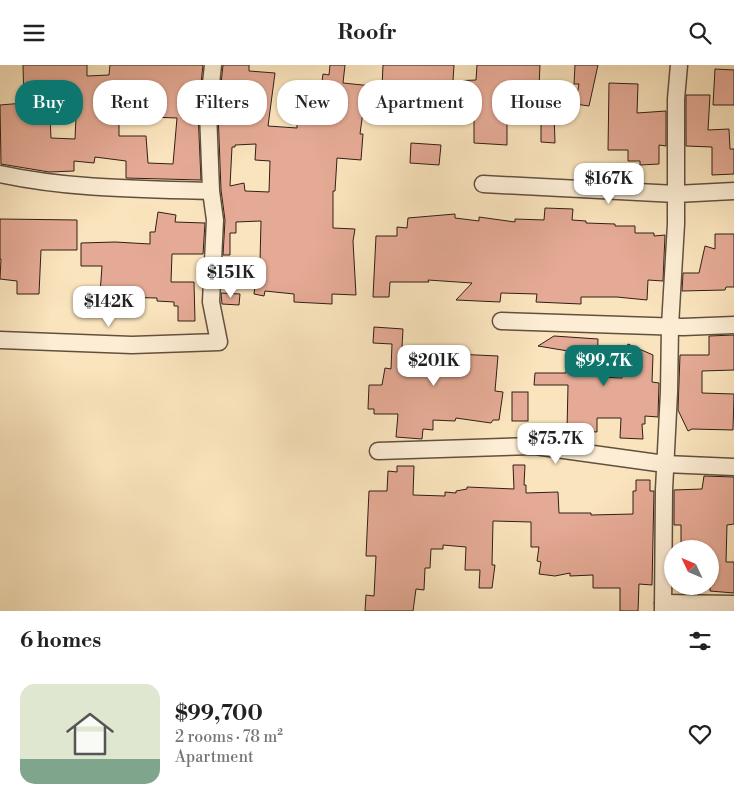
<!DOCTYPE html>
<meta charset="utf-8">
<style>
body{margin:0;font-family:"Libre Bodoni",serif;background:#f2f2f2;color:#222;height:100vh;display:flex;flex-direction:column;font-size:19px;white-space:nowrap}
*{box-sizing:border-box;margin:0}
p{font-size:16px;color:#767676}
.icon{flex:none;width:28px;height:28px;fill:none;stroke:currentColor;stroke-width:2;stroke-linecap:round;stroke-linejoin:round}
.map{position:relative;height:546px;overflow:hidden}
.side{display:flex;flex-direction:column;background:#fff;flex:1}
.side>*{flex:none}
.top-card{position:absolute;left:15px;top:15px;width:705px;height:45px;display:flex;gap:10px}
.needle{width:32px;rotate:314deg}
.tools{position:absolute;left:664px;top:475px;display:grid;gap:10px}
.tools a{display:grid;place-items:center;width:55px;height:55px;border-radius:50%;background:#fff;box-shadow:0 1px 4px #0004;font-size:25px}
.price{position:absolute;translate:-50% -42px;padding:0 11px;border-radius:10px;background:#fff;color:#222;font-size:16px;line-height:32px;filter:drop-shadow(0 1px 2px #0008)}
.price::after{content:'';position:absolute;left:50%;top:30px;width:15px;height:11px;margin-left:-8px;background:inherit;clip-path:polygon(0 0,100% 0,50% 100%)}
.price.on{background:#0f766e;color:#fff}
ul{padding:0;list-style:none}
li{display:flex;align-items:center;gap:15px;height:125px;padding:0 20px}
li+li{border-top:1px solid #e0e0e0}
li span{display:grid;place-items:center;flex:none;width:140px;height:100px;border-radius:15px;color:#555}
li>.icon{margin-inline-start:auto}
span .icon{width:60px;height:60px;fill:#fffc;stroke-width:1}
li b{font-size:21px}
h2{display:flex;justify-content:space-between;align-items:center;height:60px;padding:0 20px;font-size:21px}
.pill{padding:0 18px;border-radius:20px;background:#fff;box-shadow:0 1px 4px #0004;font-size:18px;line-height:45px}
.pill.on{background:#0f766e;color:#fff}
header{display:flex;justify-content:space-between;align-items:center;height:65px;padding:0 20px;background:#fff;font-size:22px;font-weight:600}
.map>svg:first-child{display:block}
.building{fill:#e5aa95;stroke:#301f15;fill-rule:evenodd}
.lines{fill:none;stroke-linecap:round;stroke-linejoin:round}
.street-casing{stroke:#62503f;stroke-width:19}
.street{stroke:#fcedd4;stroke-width:16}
</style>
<header><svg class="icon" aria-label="menu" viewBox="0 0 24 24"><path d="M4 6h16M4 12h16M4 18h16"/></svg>Roofr<svg class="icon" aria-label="search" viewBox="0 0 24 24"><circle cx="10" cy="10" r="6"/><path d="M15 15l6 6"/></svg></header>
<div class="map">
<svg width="734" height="546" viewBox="0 0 734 546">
<rect width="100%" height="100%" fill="#fae4bd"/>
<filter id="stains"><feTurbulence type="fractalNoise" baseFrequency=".004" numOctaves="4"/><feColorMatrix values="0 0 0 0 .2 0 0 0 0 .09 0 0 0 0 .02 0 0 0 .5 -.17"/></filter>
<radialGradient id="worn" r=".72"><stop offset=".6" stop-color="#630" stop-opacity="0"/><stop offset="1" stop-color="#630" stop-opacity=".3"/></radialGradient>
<g class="building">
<path d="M23 0H87V11L109 10 110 0H203L198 47 201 115 126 113V96L95 92 94 98 74 96V106L49 107 1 99 0 40 24 38ZM119 40H150V52L177 53 173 99 148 98 146 71H119ZM50 52H76L75 74 51 73Z"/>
<path d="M223 0H249V6L275 8 268 61 297 63V38H295L298 20 321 24 323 9 329 10 330 0H345L343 18 382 22 383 0H454L453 16 476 15 477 0H540L538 45 554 46 555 78 541 77V59L507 57V80L474 78V42L444 44 443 40 364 39 360 69H363L361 95 337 93 335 126H333V163L355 164 353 176 356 230 332 229V239L294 237V229L265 226 264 231 254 229 258 197H260L261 156 236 157V168H230V190H223L225 155 221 125 218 47ZM256 79 255 95 270 96 269 127 245 126 244 118 230 121 232 82H235V80Z"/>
<path d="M575 0H598L589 41 575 39 579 19H574Z"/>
<path d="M715 4 734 5V40H713Z"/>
<path d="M609 18 638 19 637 48 666 46V81L659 80V99L640 100V96H628V85H608Z"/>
<path d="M686 30H710L708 65 729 64 730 84H734V109L712 110V82L686 81Z"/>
<path d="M411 78 441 80 439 100 410 98Z"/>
<path d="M545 143 573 144 572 155 586 156V158L615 159V161H635V168H654V171L665 170 663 216 648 215 647 235 617 232H581V239L536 237 537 229 501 228 500 237 456 235 472 218 428 215 429 217H390L389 232H373L376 171H397V162L407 163 408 153 455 149V153L479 156V152L515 157V154L544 155Z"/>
<path d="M158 147 176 150 175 157 205 158 203 189H172L171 217H194L195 256H178V241H174V237L157 236V233L115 232 116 230 100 229 102 201H81V178L115 177 150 179V167H155Z"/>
<path d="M0 154 77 155V185H41L39 229H17V216L0 214 1 194H0Z"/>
<path d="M715 169H734V222H726L725 225 682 226 683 208H699L705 181 715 184Z"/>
<path d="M221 228 240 229 239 240 222 239Z"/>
<path d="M374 262 403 264 402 282 431 283V292L455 293V289L498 291 495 326 503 327 499 355H493L491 358 456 353 455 356 433 355V365L423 364 422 374 396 372 398 349H374V344H368L369 320H382L385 303 391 304 392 279 373 278Z"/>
<path d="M734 270V305L702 306V328L734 329 733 365 692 364 688 366 678 345 680 290H709V271Z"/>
<path d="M554 271 598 274 597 301H598V312L622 313 624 288 628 279 653 290 652 317 659 318 658 352 645 351V359H642L643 374 620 373 621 353H597V367L567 365 568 320H534L535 308H566L568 286 538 281Z"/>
<rect x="512" y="327" width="16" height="29"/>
<path d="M513 400H525L524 420H526V428L558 427 559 448H591V450L633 449V426H636V415H650V426H654L652 520 639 519 638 546H620V523H593V510L570 511V508L555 511 539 509 541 497 537 496 539 482H531V457L493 456 492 500H495L492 523H479L480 505H465L466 482 443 480V484H431L430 503H425L424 525 416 524 413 546H365L366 530 374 531 376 491H366L369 426H387L388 406 397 407V401H414L413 430 445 431V427L456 428V426L467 424V422L514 424Z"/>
<path d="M704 411 734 412V459L727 460 726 497H734V528L710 526V484H697V481H681V460H674V425L702 424Z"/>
</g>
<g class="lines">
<g class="street-casing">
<g id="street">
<path d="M0 109C69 124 141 124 211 126"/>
<path d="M483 119 676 129 734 126"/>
<path d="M501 256 683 262 734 260"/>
<path d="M0 275 132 280 219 277 211 237 215 155 211 126 208 47 213 0"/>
<path d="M378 386 535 381 665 399 734 402"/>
<path d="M663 538 734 539"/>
<path d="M663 546 664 425 669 327 670 261 676 159V34L679 0"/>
</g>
</g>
<use href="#street" class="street"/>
</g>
<rect width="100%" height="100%" filter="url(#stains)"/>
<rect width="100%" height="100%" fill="url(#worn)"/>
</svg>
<div class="tools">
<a><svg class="needle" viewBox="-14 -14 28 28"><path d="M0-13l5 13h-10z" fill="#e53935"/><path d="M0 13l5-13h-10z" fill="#767676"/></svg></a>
</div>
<b class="price" style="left:609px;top:140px">$167K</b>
<b class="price" style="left:231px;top:234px">$151K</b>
<b class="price" style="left:109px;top:263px">$142K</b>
<b class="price" style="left:434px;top:322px">$201K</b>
<b class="price on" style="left:604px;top:322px">$99.7K</b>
<b class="price" style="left:556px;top:400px">$75.7K</b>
<div class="top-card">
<a class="pill on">Buy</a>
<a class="pill">Rent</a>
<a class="pill">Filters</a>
<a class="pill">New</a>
<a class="pill">Apartment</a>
<a class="pill">House</a>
</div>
</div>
<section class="side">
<h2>6 homes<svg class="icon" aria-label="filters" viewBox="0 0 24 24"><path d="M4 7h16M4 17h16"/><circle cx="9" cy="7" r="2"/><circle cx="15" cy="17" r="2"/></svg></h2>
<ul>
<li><span style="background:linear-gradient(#dfe7d0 75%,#7fa58c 0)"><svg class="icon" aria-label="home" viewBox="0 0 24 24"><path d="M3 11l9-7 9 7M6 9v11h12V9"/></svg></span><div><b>$99,700</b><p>2 rooms · 78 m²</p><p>Apartment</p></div><svg class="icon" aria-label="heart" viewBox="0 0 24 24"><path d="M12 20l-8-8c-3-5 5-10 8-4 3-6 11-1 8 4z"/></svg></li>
</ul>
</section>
